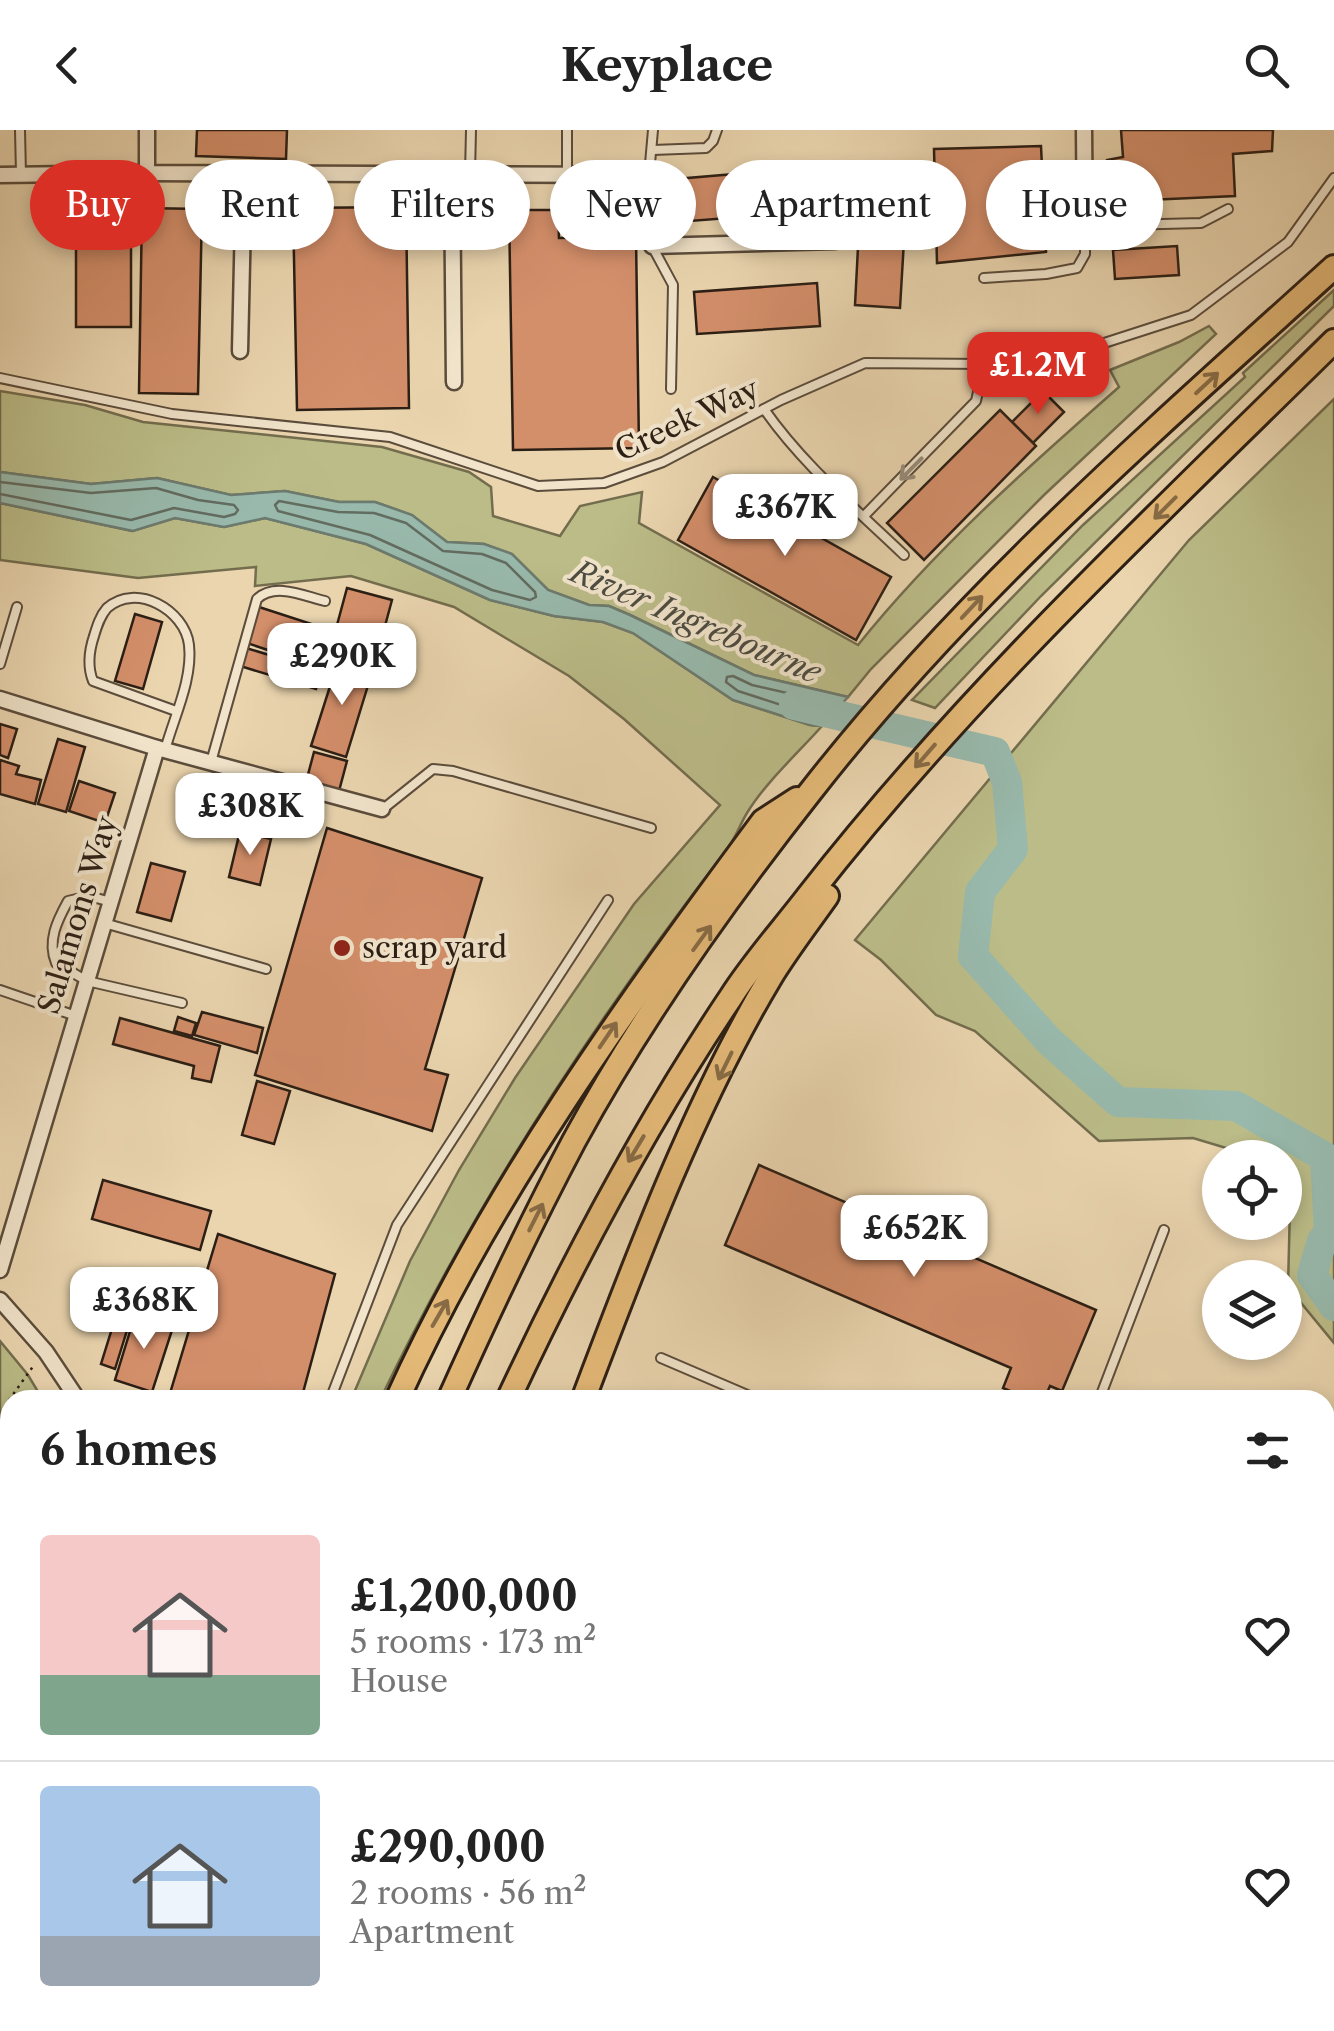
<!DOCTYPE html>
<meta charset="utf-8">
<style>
body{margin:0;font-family:"Libre Caslon Text",serif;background:#f2f2f2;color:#222;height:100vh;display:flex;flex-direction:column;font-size:38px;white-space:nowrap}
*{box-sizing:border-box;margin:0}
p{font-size:32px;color:#767676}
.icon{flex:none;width:55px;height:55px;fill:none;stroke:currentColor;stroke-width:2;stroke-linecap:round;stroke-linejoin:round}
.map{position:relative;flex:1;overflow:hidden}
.drawer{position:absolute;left:0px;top:1260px;width:1335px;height:642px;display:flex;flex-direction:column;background:#fff;border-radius:30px 30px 0 0;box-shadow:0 5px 15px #0003}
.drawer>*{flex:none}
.hud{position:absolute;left:30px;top:30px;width:1275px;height:90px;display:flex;gap:20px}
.controls{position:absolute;left:1202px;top:1010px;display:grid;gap:20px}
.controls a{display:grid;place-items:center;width:100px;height:100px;border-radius:50%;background:#fff;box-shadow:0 5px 15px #0003;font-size:50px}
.price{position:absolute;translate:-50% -85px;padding:0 22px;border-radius:20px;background:#fff;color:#222;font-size:32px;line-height:65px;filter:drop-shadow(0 2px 5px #0008)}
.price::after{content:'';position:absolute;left:50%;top:60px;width:30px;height:22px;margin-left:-15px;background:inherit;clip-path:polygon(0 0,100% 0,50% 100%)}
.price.on{background:#d93025;color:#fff}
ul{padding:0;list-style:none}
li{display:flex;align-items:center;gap:30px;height:250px;padding:0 40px}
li+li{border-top:2px solid #e0e0e0}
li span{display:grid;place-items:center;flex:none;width:280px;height:200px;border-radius:10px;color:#555}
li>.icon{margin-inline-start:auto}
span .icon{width:120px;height:120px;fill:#fffc;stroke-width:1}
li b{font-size:42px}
h2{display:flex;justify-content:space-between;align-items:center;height:120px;padding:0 40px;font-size:42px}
.pill{padding:0 35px;border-radius:45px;background:#fff;box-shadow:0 5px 15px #0003;font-size:35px;line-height:90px}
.pill.on{background:#d93025;color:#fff}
header{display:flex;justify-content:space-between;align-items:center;height:130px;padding:0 40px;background:#fff;font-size:45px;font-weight:700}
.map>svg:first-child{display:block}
.green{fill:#bbbc88;stroke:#736d4e;stroke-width:2.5}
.water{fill:#98b9ac;stroke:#6c7b6f;stroke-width:2.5}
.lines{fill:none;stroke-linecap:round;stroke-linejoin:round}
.shore{stroke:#626c60;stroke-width:2.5}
.stream{stroke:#6c7b6f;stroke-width:5}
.river{stroke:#98b9ac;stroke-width:30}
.building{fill:#d38e6a;stroke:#2b1e14;stroke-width:2.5}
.service-casing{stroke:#5b4c3b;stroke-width:12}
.minor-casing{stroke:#5b4c3b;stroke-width:19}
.tertiary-casing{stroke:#5b4c3b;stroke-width:22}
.trunk-casing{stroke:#2b1e14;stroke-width:28}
.path{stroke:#2b1e14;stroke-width:2.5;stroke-dasharray:2.5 5;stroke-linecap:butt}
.service{stroke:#f1e4cb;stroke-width:8}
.minor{stroke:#f1e4cb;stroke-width:14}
.tertiary{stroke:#f1e4cb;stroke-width:18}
.trunk{stroke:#e5ba78;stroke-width:22}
.oneway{stroke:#886c46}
.oneway2{stroke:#988b79}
.poi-dot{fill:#8f2418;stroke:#f1e4cb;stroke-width:4}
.labels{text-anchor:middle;stroke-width:8;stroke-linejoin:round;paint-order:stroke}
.street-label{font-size:30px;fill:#2b1e14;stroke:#f1e4cb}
.poi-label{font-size:30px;fill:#2b1e14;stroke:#f1e4cb;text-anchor:start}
.water-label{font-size:32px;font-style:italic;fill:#4c4c42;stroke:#f1e4cb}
</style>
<header><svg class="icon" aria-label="back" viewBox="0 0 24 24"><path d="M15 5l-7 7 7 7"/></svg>Keyplace<svg class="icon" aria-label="search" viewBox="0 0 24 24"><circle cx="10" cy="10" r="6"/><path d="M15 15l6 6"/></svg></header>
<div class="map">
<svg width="1334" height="1901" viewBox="0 0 1334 1901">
<rect width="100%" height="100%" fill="#ead5af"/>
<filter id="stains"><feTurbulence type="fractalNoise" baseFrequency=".002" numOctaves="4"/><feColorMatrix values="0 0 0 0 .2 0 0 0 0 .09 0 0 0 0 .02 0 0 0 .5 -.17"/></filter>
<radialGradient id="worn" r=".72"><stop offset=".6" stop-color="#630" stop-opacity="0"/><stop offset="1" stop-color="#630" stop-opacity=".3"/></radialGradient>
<g class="green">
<path d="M1334 160V176L1041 466 935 578 912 570 1083 395 1245 247 1243 243Z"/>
<path d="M1209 196 1216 204 1044 365 871 539 848 567 754 545 630 485 609 476 589 475 548 460 512 424 484 414 447 412 412 385 375 372H339L285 361 231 365 157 348 91 354 0 342V261L85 275 143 292 382 317 469 342 491 357 493 386 560 406 580 376 642 362 639 393 858 515C935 419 1027 338 1119 257L1110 240 1179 212Z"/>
<path d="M1334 269V1213L1288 1157 1290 1076 1285 1068V1028L1256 1027 1193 1008 1099 1011 975 901 936 885 881 830 855 810 1189 410Z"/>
<path d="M0 373 132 401 175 388 224 397 265 388 366 414 490 470 554 486 603 492 633 503 733 570 810 595 822 596C799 622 765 653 747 683 739 696 735 710 725 722 593 893 473 1075 380 1270H351L410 1131 459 1040 515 948 634 774 720 675 624 589 569 546 454 477 351 446 255 456 256 437 138 448 0 430Z"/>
<path d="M0 1211 28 1245 43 1270H10V1892H686L693 1901H0Z"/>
</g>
<path class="water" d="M0 342 91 354 157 348 231 365 285 361 339 372H375L412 385 447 412 484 414 512 424 548 460 589 475 609 476 630 485 754 545 848 567 822 596 810 595 733 570 633 503 603 492 554 486 490 470 366 414 265 388 224 397 175 388 133 401 0 373Z"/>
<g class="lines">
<g class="shore">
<path d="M0 352 91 363 156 358 198 370 234 375 238 380 235 384 224 387 174 378 131 390 0 364"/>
<path d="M279 371 338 382 374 383 406 393 443 421 482 424 506 433 535 462 536 467 530 470 492 460 370 405 278 381 275 375Z"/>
<path d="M733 546 752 555 822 571 825 577 818 585H812L738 561 726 552 727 547Z"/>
</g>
<g class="stream">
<path d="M1332 1173H1334"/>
<path d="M0 1407 10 1448"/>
<path d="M0 1723 10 1730"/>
<path d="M0 1818 10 1804"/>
<path d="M93 1901 95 1892"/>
<path d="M131 1901 133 1892"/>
<path d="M404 1901 406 1892"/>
</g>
<path class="river" d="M794 575 995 622 1007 652 1013 719 980 762 973 826 1049 911 1118 972 1236 976 1325 1027 1329 1102 1322 1111 1312 1145 1334 1176"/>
</g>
<g class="building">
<path d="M197 0H287L286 29 196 26Z"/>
<path d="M1121 0H1273L1272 21 1233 24 1235 66 1104 72 1107 30 1123 27Z"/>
<path d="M1041 16 1046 122 937 133 934 19Z"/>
<path d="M819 37 820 81 677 92 676 49Z"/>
<path d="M862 40 908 43 900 178 855 175Z"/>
<path d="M406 77 409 278 297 280 293 78Z"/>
<path d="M142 78 202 79 198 264 139 263Z"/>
<path d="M509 80H558L559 108 636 107 639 318 513 320Z"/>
<rect x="76" y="102" width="55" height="95"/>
<path d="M1177 116 1179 145 1115 149 1113 120Z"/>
<path d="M817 153 820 196 697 204 694 162Z"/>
<path d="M1043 261 1064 282 1033 313 1012 292Z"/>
<path d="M1000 280 1036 316 924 430 887 393Z"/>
<path d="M713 347 891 447 856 510 678 410Z"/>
<path d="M347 458 392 470 382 507 337 495Z"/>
<path d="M259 477 333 501 321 538 247 513Z"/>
<path d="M135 484 162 492 143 559 115 551Z"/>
<path d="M246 518 322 541 316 559 240 536Z"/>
<path d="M339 528 373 539 346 627 311 616Z"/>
<path d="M0 594 17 599 8 628 0 625Z"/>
<path d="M58 609 85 617 66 682 38 674Z"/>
<path d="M314 622 347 631 339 661 306 652Z"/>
<path d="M0 630 19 636 16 644 41 650 35 674 0 664Z"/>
<path d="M79 651 115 663 105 693 69 681Z"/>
<path d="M327 698 482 748 425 939 448 945 432 1001 255 945Z"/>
<path d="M240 701 271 709 260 755 229 747Z"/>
<path d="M151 733 185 742 171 791 137 782Z"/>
<path d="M202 882 263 898 257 923 194 905Z"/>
<path d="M178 887 196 893 192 906 174 901Z"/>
<path d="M120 888 220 916 211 952 192 948 194 936 113 914Z"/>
<path d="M257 951 290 961 274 1014 242 1005Z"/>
<path d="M759 1035 1096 1180 1062 1261 1050 1256 1044 1270H1031L1003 1258 1011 1238 725 1115Z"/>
<path d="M103 1050 211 1081 200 1120 92 1089Z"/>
<path d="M218 1104 335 1144 301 1270H168Z"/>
<path d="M145 1150 184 1164 175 1191 136 1177Z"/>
<path d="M119 1176 133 1181 115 1239 101 1234Z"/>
<path d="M136 1182 174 1194 152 1262 115 1250Z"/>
<path d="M1325 1296 1334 1300V1329L1330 1325 1325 1331Z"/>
<path d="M1334 1380V1426L1332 1428 1325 1422V1391Z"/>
<path d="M1325 1501 1334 1508V1605L1325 1617V1574L1331 1566 1325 1561Z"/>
<path d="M1334 1635V1673L1325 1666V1646Z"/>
<path d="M960 1892H990L983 1901H970Z"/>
<path d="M1019 1892H1243L1253 1901H1012Z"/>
</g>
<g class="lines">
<g class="service-casing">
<g id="service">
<path d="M20 0 21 44"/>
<path d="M567 0V44"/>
<path d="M653 20 706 18 713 11 717 0"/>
<path d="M470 44 471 0"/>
<path d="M649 45 653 0"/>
<path d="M1085 96 1201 93 1228 79"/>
<path d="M652 116 673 155 671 259"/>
<path d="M984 148 1046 144 1077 138 1085 124V106"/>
<path d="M0 248 172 284 390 307 538 356 604 353 663 332 781 270 865 233 984 234 1067 225 1191 185 1288 112 1334 48"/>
<path d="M764 279C803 335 855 378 904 425"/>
<path d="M864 386 976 271 984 234"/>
<path d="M0 534 17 477"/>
<path d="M165 620C174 587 193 549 189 515 185 480 136 452 107 478 100 486 97 496 94 506 89 521 87 536 93 551L176 581"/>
<path d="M211 632 257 469C275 452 304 466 325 471"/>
<path d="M383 679 433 639 453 641 651 698"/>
<path d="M111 772 89 766 68 771C57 791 47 811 56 833L87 851 182 873"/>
<path d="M104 793 266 839"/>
<path d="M0 860 76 886"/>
<path d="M661 1228 759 1270"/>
<path d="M330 1270 397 1095 608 770"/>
<path d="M1099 1270 1164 1100"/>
<path d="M1325 1442 1334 1451"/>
<path d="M1325 1628 1334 1619"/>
<path d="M1325 1681 1334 1689"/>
<path d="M1325 1828 1334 1835"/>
<path d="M1325 1888 1334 1877"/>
<path d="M826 1901 835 1892"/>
<path d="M1315 1901 1322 1892"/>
</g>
</g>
<g class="minor-casing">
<g id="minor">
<path d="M147 0V43L649 45 652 116 835 111"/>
<path d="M1084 0 1085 106"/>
<path d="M452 44 454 252"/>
<path d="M0 45 147 43"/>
<path d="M240 221 244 44"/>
<path d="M0 569 157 618 382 679"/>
<path d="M0 1140 157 618"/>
<path d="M0 1170 46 1222 78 1270"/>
</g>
</g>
<g class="tertiary-casing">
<path id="tertiary" d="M713 1892 718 1901"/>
</g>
<g class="trunk-casing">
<g id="trunk">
<path d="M397 1270C491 1062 628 873 763 691L797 669"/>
<path d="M449 1270C488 1183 529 1096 574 1011 641 888 724 771 811 661 963 466 1152 302 1334 137"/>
<path d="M508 1270C573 1131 645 995 731 867 754 831 783 799 809 765 966 564 1153 389 1334 211"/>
<path d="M583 1270C636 1130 693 977 770 848 787 820 808 793 827 766"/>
<path d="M181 1901 182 1892"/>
<path d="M246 1901 248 1892"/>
<path d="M294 1901 296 1892"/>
<path d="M357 1901 359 1892"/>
</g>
</g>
<g class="path">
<path d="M0 1314 7 1273 34 1235"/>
<path d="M0 1323 10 1378"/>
<path d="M502 1892 519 1901"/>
<path d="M44 1901 48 1892"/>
</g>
<use href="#service" class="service"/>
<use href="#minor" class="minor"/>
<use href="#tertiary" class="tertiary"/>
<use href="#trunk" class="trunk"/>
</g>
<defs><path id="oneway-shaft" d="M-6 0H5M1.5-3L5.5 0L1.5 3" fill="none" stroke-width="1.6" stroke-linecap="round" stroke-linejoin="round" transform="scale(2.5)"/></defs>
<g class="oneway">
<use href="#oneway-shaft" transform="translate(1207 253) rotate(-43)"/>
<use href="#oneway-shaft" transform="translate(1165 378) rotate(135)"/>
<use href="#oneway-shaft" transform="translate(972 477) rotate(-47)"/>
<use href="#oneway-shaft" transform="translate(925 626) rotate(131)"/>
<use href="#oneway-shaft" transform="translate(702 808) rotate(-54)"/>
<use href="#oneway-shaft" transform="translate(608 905) rotate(-56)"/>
<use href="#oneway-shaft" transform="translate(725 936) rotate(116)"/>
<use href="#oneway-shaft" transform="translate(636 1019) rotate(121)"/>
<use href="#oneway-shaft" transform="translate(536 1087) rotate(-63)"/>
<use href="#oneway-shaft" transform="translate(440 1183) rotate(-60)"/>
</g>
<use class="oneway2" href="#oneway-shaft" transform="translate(911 339) rotate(135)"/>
<circle class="poi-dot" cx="342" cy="818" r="10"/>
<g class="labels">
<g class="street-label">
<text transform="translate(687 290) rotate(-25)" y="10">Creek Way</text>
<text transform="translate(78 785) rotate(-73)" y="10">Salamons Way</text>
</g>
<g class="poi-label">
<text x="362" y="828">scrap yard</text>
</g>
<g class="water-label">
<text transform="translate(696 492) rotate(23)" y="11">River Ingrebourne</text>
</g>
</g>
<rect width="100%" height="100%" filter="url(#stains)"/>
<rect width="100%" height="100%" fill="url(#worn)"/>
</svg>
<div class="controls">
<a><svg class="icon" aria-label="locate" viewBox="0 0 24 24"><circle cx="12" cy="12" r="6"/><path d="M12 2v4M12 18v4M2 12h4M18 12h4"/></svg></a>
<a><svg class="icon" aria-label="layers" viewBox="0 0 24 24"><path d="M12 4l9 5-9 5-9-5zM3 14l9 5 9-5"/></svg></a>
</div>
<b class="price on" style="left:1038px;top:287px">£1.2M</b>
<b class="price" style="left:785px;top:429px">£367K</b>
<b class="price" style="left:342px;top:578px">£290K</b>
<b class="price" style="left:250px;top:728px">£308K</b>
<b class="price" style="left:914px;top:1150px">£652K</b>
<b class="price" style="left:144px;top:1222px">£368K</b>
<div class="hud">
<a class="pill on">Buy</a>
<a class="pill">Rent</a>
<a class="pill">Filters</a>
<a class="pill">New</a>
<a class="pill">Apartment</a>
<a class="pill">House</a>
</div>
<section class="drawer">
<h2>6 homes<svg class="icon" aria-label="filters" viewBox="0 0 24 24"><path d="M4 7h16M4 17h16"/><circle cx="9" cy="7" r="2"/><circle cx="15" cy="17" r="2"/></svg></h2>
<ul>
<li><span style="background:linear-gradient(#f6c9c9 70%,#7fa58c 0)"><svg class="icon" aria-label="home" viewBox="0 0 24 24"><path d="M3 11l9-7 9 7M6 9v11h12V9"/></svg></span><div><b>£1,200,000</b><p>5 rooms · 173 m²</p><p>House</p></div><svg class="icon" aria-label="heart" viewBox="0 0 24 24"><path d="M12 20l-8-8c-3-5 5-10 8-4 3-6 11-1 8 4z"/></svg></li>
<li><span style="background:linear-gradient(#a9c7e8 75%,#9aa5b1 0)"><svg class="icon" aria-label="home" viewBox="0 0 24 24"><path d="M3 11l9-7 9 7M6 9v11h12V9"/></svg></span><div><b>£290,000</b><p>2 rooms · 56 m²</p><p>Apartment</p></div><svg class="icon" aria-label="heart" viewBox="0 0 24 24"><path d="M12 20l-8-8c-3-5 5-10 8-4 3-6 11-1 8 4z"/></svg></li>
</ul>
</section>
</div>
